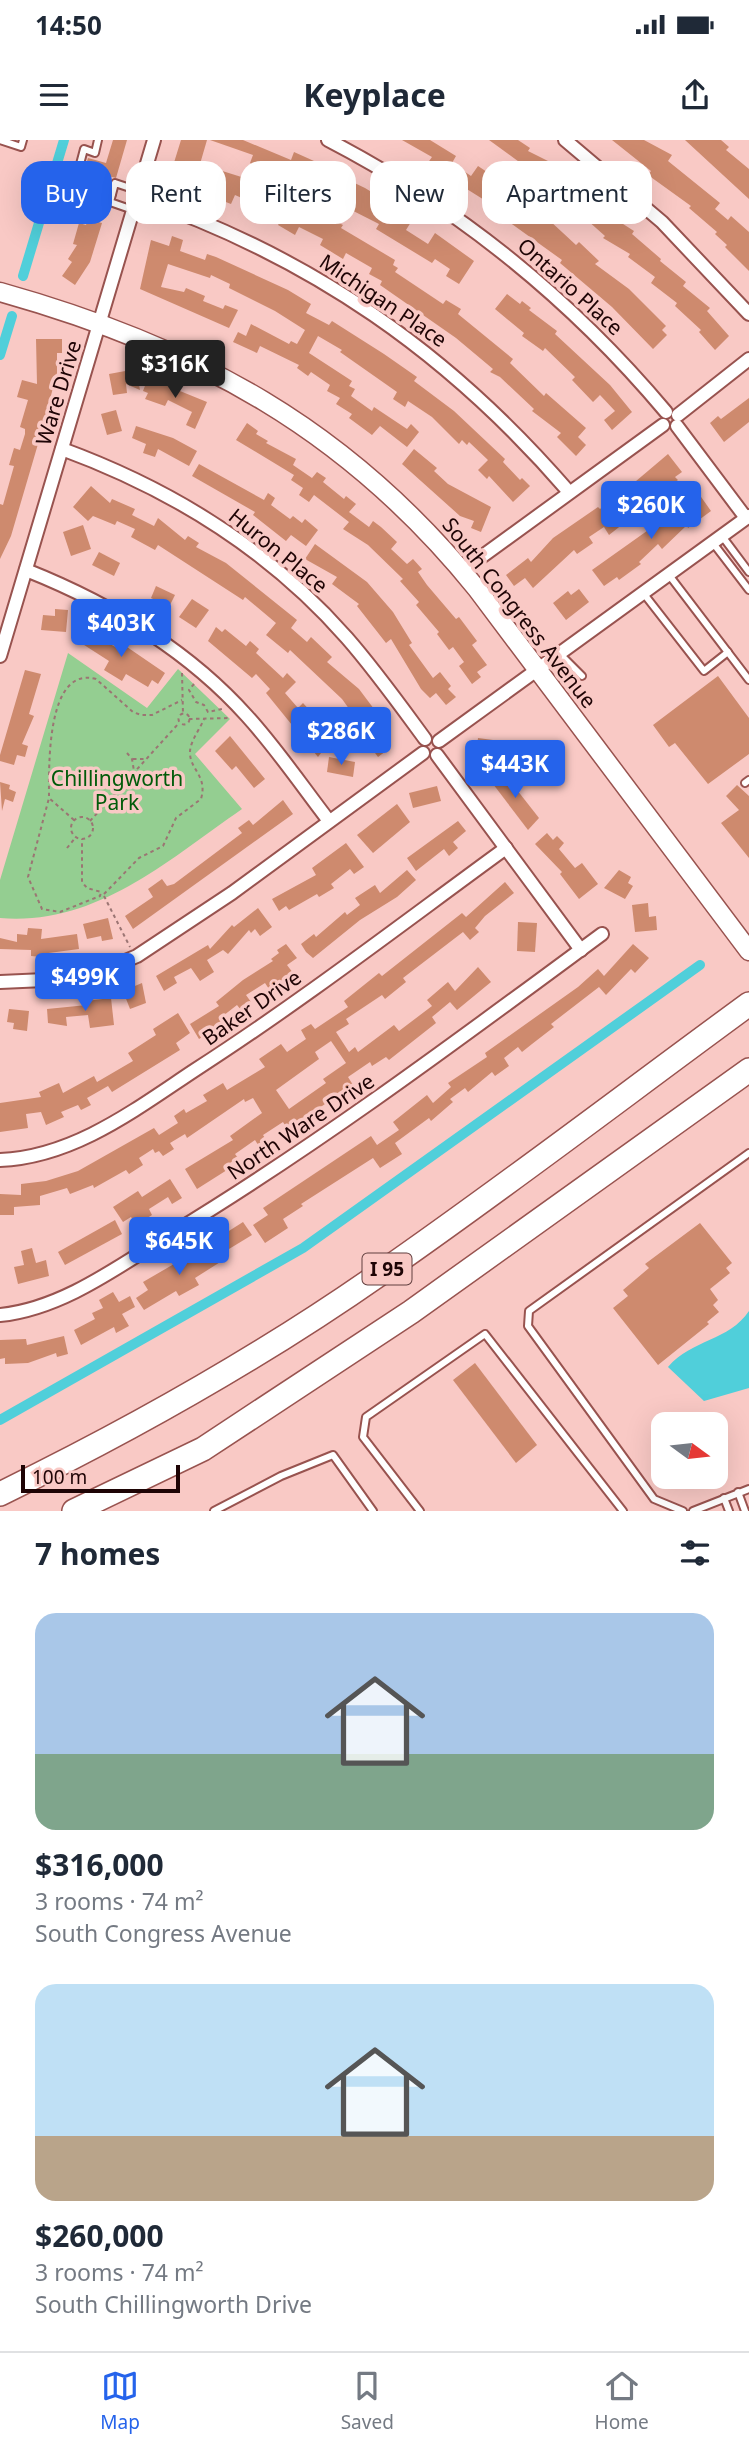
<!DOCTYPE html>
<meta charset="utf-8">
<style>
body{margin:0;font-family:"Noto Sans",sans-serif;background:#f6f6f7;color:#1f2937;height:100vh;display:flex;flex-direction:column;font-size:26px;white-space:nowrap}
*{box-sizing:border-box;margin:0}
p{font-size:23px;color:#747a83}
.icon{flex:none;width:38px;height:38px;fill:none;stroke:currentColor;stroke-width:2;stroke-linecap:round;stroke-linejoin:round}
.map{position:relative;height:1371px;overflow:hidden}
.drawer{display:flex;flex-direction:column;background:#fff;flex:1}
.drawer>*{flex:none}
.top-card{position:absolute;left:21px;top:21px;width:707px;height:63px;display:flex;gap:14px}
.needle{width:46px;rotate:105deg}
.fabs{position:absolute;left:651px;top:1272px;display:grid;gap:14px}
.fabs a{display:grid;place-items:center;width:77px;height:77px;border-radius:14px;background:#fff;box-shadow:0 7px 28px #0002;font-size:35px}
.scale{position:absolute;left:21px;bottom:18px;width:159px;box-sizing:border-box;padding-left:7px;border:4px solid #1e0405;border-top:0;font-size:19px;line-height:24px;white-space:nowrap;color:#1e0405;-webkit-text-stroke:5px #f9c9c5;paint-order:stroke}
.price{position:absolute;translate:-50% -60px;padding:0 16px;border-radius:7px;background:#2563eb;color:#fff;font-size:23px;line-height:46px;filter:drop-shadow(0 2px 4px #0008)}
.price::after{content:'';position:absolute;left:50%;top:42px;width:21px;height:16px;margin-left:-10px;background:inherit;clip-path:polygon(0 0,100% 0,50% 100%)}
.price.on{background:#222;color:#fff}
ul{padding:0;list-style:none}
li{display:grid;align-content:center;gap:14px;height:371px;padding:0 35px}
li span{display:grid;place-items:center;height:217px;border-radius:21px;color:#555}
li>.icon{margin-inline-start:auto}
span .icon{width:126px;height:126px;fill:#fffc;stroke-width:1}
li b{font-size:30px}
h2{display:flex;justify-content:space-between;align-items:center;height:84px;padding:0 35px;font-size:30px}
.pill{padding:0 24px;border-radius:21px;background:#fff;box-shadow:0 7px 28px #0002;font-size:24px;line-height:63px}
.pill.on{background:#2563eb;color:#fff}
.status{display:flex;justify-content:space-between;align-items:center;height:49px;padding:0 35px;background:#fff;direction:ltr}
.status svg{height:19px;fill:currentColor}
header{display:flex;justify-content:space-between;align-items:center;height:91px;padding:0 35px;background:#fff;font-size:32px;font-weight:700}
.menu{display:flex;justify-content:space-around;align-items:center;height:98px;border-top:2px solid #e0e1e3;background:#fff;font-size:19px;color:#747a83}
.menu a{display:grid;justify-items:center;gap:4px}
.menu .on{color:#2563eb}
.map>svg:first-child{display:block}
.green{fill:#94ce91}
.water{fill:#50cfda}
.lines{fill:none;stroke-linecap:round;stroke-linejoin:round}
.canal{stroke:#50cfda;stroke-width:10}
.building{fill:#ce8a6e;fill-rule:evenodd}
.lane-casing{stroke:#98534f;stroke-width:10}
.street-casing{stroke:#98534f;stroke-width:16}
.secondary-casing{stroke:#98534f;stroke-width:21}
.highway-casing{stroke:#98534f;stroke-width:26}
.path{stroke:#9b7573;stroke-width:2;stroke-dasharray:3.5 3.5;stroke-linecap:butt}
.lane{stroke:#fff;stroke-width:6}
.street{stroke:#fff;stroke-width:12}
.secondary{stroke:#fff;stroke-width:18}
.highway{stroke:#fff;stroke-width:23}
.labels{text-anchor:middle;stroke-width:7;stroke-linejoin:round;paint-order:stroke}
.shield{fill:#f9c9c5;stroke:#603f3f;stroke-width:2}
.shield-label{font-size:19px;font-weight:bold;fill:#1e0405}
.street-label{font-size:21px;fill:#1e0405;stroke:#f9c9c5}
.park-label{font-size:21px;fill:#005b09;stroke:#f9c9c5}
</style>
<div class="status"><b>14:50</b><svg viewBox="0 0 49 12"><path d="M0 12V9h3v3zM5 12V6h3v6zM10 12V3h3v9zM15 12V0h3v12zM26 1h20v11H26zM47 4h2v5h-2z"/></svg></div>
<header><svg class="icon" aria-label="menu" viewBox="0 0 24 24"><path d="M4 6h16M4 12h16M4 18h16"/></svg>Keyplace<svg class="icon" aria-label="share" viewBox="0 0 24 24"><path d="M12 15V3M7 8l5-5 5 5M5 13v7h14v-7"/></svg></header>
<div class="map">
<svg width="749" height="1371" viewBox="0 0 749 1371">
<rect width="100%" height="100%" fill="#f9c9c5"/>
<path class="green" d="M68 513 147 568 178 529 230 579 195 614 242 669C167 721 96 786 0 778V740Z"/>
<path class="water" d="M749 1171V1248L704 1261 668 1227C692 1199 729 1201 749 1171Z"/>
<g class="lines">
<g class="canal">
<path d="M23 136 64 0"/>
<path d="M0 215 12 176"/>
<path d="M0 1280 303 1108 700 825"/>
</g>
</g>
<g class="building">
<path d="M113 0H127L116 38 84 30 88 18 106 23Z"/>
<path d="M181 0H207L200 24 251 40 274 53 267 69 235 55 231 64 187 47 190 35 172 29Z"/>
<path d="M210 0H243L291 20 294 12 314 21 310 30 341 45 344 38 365 48 401 70 398 75 411 82 406 90 428 104 435 93 474 121 459 144 446 136 450 129 435 119 432 123 376 89 379 84 310 49 308 54 254 33 257 27 250 23 253 15Z"/>
<path d="M402 0H430L456 16 452 23 471 36 478 26 490 34 487 38 514 54 510 63 527 77 535 67 576 105 579 102 599 121 595 124 629 149 666 186 662 190 667 195 653 209 612 167 560 123 562 120 495 72 497 68 427 24 432 17Z"/>
<path d="M489 0H518L530 8 528 11 558 26 555 30 585 48 583 52 612 71 609 75 634 91 632 94 661 119 660 121 686 142 683 146 710 168 707 171 729 196 715 210 699 192 701 190 675 166 677 163 651 143 655 137 628 117 630 114 603 98 605 96 578 72 524 31 526 27Z"/>
<path d="M612 0H644L672 15 668 21 720 63 715 69 728 80 731 76 749 92V131L725 107 727 105 715 94 717 92 689 68 691 66 648 35 651 31Z"/>
<path d="M685 0H721L729 7 726 10 749 29V59Z"/>
<path d="M291 63 315 76 317 72 343 85 341 88 395 120 393 125 398 128 395 132 443 164 446 160 461 169 458 174 513 219 510 223 544 256 546 253 586 288 578 297 586 305 576 316 557 297 561 293 532 271 534 269 500 237 490 232 493 229 456 198 380 145 382 141 369 134 372 128 346 113 343 119 320 105 323 99 299 87 295 95 278 85Z"/>
<path d="M88 79 102 83 90 122 75 145 62 136 72 122 68 119 77 105 73 104 79 83 86 85Z"/>
<path d="M172 96 183 100 180 111 205 120 207 114 216 117 288 150 311 164 306 173 329 185 332 181 384 214 417 237 414 241 454 271 505 319 503 322 520 340 522 338 530 346 513 362 489 336 487 339 478 330 488 320 469 302 467 305 462 300 459 304 432 277 408 261 405 267 393 259 397 252 340 212 342 210 318 196 309 213 352 241 349 246 355 249 351 256 372 271 374 267 407 289 411 284 419 292 407 307 380 286 372 295 349 278 352 274 336 264 340 258 327 251 330 245 311 232 308 236 297 228 299 225 260 206 257 213 233 202 238 192 246 196 251 184 289 204 291 201 297 204 305 190 275 171 229 148 230 144 211 135 210 138 168 124 161 147 184 152 186 148 205 156 203 161 223 169 225 165 238 170 229 188 140 149 151 100 169 106Z"/>
<path d="M507 154 520 164 522 161 531 168 529 170 557 191 555 194 610 245 632 272 612 290 604 280 615 271 600 255 593 262 572 240 575 237 545 208 543 211 522 196 524 193 495 169Z"/>
<path d="M36 199H62V213H57V233L38 304 11 396 0 419V364L3 365 14 326 9 325 14 308 20 310 25 294V289L20 287 28 260 17 257 22 240 37 244Z"/>
<path d="M136 229 140 250 126 244 127 253 113 255 109 234Z"/>
<path d="M148 238 207 262 195 289 186 285 192 272 168 260 165 266 145 259 148 253 143 251Z"/>
<path d="M749 258V282L724 302 710 283 718 276 721 279Z"/>
<path d="M116 270 122 291 107 295 101 274Z"/>
<path d="M247 283 258 291 256 294 268 301 266 303 296 319 293 325 312 338 317 332 326 338 323 342 344 359 346 356 356 364 349 372 369 387 373 381 381 387 397 402 391 409 407 424 413 419 422 429 418 432 427 445 456 479 459 477 477 501 472 505 487 525 477 532 481 537 472 544 459 526 464 522 453 507 449 510 437 494 439 492 416 465 419 462 400 441 403 439 368 405 343 389 349 382 314 355 309 362 299 355 303 348 291 340 294 335 236 300Z"/>
<path d="M136 286 173 298 197 311 189 326 158 309 155 317 143 313 146 304 132 298Z"/>
<path d="M414 309 437 328 434 331 448 344 491 367 481 392 471 388 474 381 460 376 402 324Z"/>
<path d="M668 314 682 332 675 337 678 340 670 346 668 343 624 375 628 380 609 395 604 387 589 397 593 403 577 414 574 410 533 448 525 438 514 446 506 435 528 418 531 422 553 398 598 367 600 369 620 354 618 350 627 344 629 347Z"/>
<path d="M199 324 264 360 268 353 275 358 271 365 290 379 293 376 302 383 305 379 318 390 306 406 291 395 286 401 253 375 255 372 192 336Z"/>
<path d="M91 346 110 363 112 359 135 369 132 375 154 386 158 378 185 400 188 396 199 403 196 407 226 423 297 480 291 488 307 502 311 497 332 517 327 522 359 549 377 573 386 588 379 593 390 608 378 617 361 594 365 591 342 559 290 510 288 513 266 495 276 483 245 457 243 460 158 405 155 410 131 397 135 389 117 381 115 385 93 376 88 381 73 367Z"/>
<path d="M699 354 711 371 688 388 687 385 662 409 658 404 639 422 641 424 619 440 617 437 604 446 592 430Z"/>
<path d="M83 385 91 409 71 416 63 392Z"/>
<path d="M315 404 367 442 393 472 412 503 409 505 433 538 440 532 451 546 448 549 456 557 446 565 436 553 430 558 421 549 391 499 386 503 357 466 359 464 332 444 337 437 305 419Z"/>
<path d="M99 412 120 423 114 436 92 425Z"/>
<path d="M156 446 175 455 169 467 151 458Z"/>
<path d="M579 449 589 462 566 480 553 463 568 451 571 455Z"/>
<path d="M192 459 209 470 196 488 179 477Z"/>
<path d="M55 469 68 470 66 492 41 490 43 475 55 476Z"/>
<path d="M85 483 106 495 103 500 124 512 127 507 165 533 158 544 152 540 148 547 126 534 122 541 104 530 109 521 81 503 84 499 78 495Z"/>
<path d="M216 487 222 492 225 489 246 506 250 501 259 509 256 513 283 538 287 533 296 542 285 553 298 568 303 563 314 575 310 578 330 601 318 617 266 553 270 549 256 534 252 538 208 501Z"/>
<path d="M25 530 41 534 29 574 34 576 22 604 28 606 25 617 17 615 14 625 0 621V615Z"/>
<path d="M718 536 749 578V614L708 644 675 603 669 607 653 585Z"/>
<path d="M230 596 265 639 254 648 236 626 232 630 215 611Z"/>
<path d="M478 598 493 600 492 605 500 606 497 624 475 622Z"/>
<path d="M329 617 355 622 353 637 327 632Z"/>
<path d="M502 631 539 678 528 690 490 640Z"/>
<path d="M0 642 10 645 9 649 16 652 13 662 5 659 2 671Z"/>
<path d="M737 645 749 656V718L721 683 739 670 726 656Z"/>
<path d="M437 646 441 661 413 668 409 653Z"/>
<path d="M283 660 293 674 133 789 125 776 153 757 148 749 162 739 167 746 174 744 242 693 238 688 249 680 253 685Z"/>
<path d="M397 664 410 682 373 713 357 695Z"/>
<path d="M458 681 466 691 453 702 458 708 449 716 444 709 416 731 407 718Z"/>
<path d="M547 693 553 700 557 696 564 703 559 709 575 728 582 723 598 744 579 759 560 734 562 732 535 704Z"/>
<path d="M346 703 364 727 354 734 350 729 331 744 334 748 319 757 317 754 289 770 286 766 279 771 272 759 316 735 312 728Z"/>
<path d="M407 730 416 740 397 757 360 780 313 818 306 812 301 804 314 794 316 797 345 772 347 775 360 765 355 758 375 745 380 753Z"/>
<path d="M619 730 631 737 628 743 633 746 625 759 604 748Z"/>
<path d="M505 742 514 753 485 776 475 788 479 792 470 800 463 792 403 838 406 842 385 859 382 855 346 879 349 884 336 892 349 912 355 907 358 912 394 885 399 891 432 866 427 860 448 842 455 851 478 827 491 842 457 870 450 862 432 877 436 883 389 920 386 917 372 926 370 922 348 937 353 945 297 983 288 990 283 982 263 995 268 1003 260 1008 255 1000 235 1014 238 1018 225 1026 227 1030 197 1049 185 1029 233 1000 230 996 262 973 253 958 245 962 244 959 187 998 185 994 170 1003 174 1009 163 1016 159 1011 155 1013 153 1009 139 1018 143 1025 129 1034 126 1030 94 1048 93 1045 70 1054 67 1048 40 1056V1065L14 1067V1075H0V1054L21 1055V1044L46 1041 78 1031 154 988 159 995 178 983 174 976 184 969 186 973 207 961 203 955 223 943 227 950 265 927 259 919 281 904 287 912 306 899 301 890 311 884 315 889 348 867 344 861 379 833 382 836 462 773 466 777ZM331 901 346 923 323 939 326 943 289 969 276 950 319 919 315 912Z"/>
<path d="M648 763 649 777 656 776 657 790 635 792 632 765Z"/>
<path d="M258 768 272 787 260 796 255 789 251 793 249 790 228 814 223 810 207 820 214 832 200 841 191 828 174 837 177 843 164 851 156 836 208 805 210 809 232 785 234 787Z"/>
<path d="M108 778 113 799 102 801 101 796 87 799 83 784Z"/>
<path d="M518 782 537 783 535 812 517 811Z"/>
<path d="M28 788 42 789 41 799 77 794 79 809 41 814V817L31 816V810L0 809V798L17 802V794L27 795Z"/>
<path d="M286 804 297 818 287 825 293 833 269 849 265 843 246 855 251 862 241 870 237 865 219 879 222 884 199 899 190 884 219 866 216 862 243 840 273 821 271 819 279 813 277 810Z"/>
<path d="M633 804 649 818 635 833 631 829 606 855 599 847 551 884 554 887 532 904 522 912 518 907 504 918 509 926 495 936 492 932 468 952 465 948 450 959 453 962 431 981 429 978 395 1003 402 1014 380 1028 373 1018 301 1064 303 1066 283 1079 288 1088 265 1103 253 1085 268 1075 263 1068 371 996 377 1005 399 990 393 982 427 955 433 963 451 947 448 943 487 917 485 913 578 847 598 829 604 836Z"/>
<path d="M142 843 146 863 130 869 123 851Z"/>
<path d="M111 858 114 885 90 888 88 875 66 877 67 886 48 883 47 869 87 865 86 861Z"/>
<path d="M9 869 29 871 27 891 13 889 14 883 7 882Z"/>
<path d="M178 873 190 893 176 903 180 910 112 952 108 946 87 958 91 965 81 970 78 965 61 972 64 977 46 985 41 972 26 974 28 988 0 992V963L41 957 39 952 59 943 63 953 94 936 97 942 133 921 128 913 156 895 153 889Z"/>
<path d="M170 1039 182 1058 172 1064 168 1057 149 1069 152 1075 136 1085 131 1077 123 1082 113 1067 138 1051 142 1057Z"/>
<path d="M115 1080 122 1094 65 1125 58 1112Z"/>
<path d="M243 1082 252 1095 229 1109 221 1096Z"/>
<path d="M700 1083 732 1123 726 1128 730 1133 710 1149 718 1160 713 1165 719 1172 707 1182 709 1184 658 1225 613 1168 628 1156 623 1150 649 1128 645 1124Z"/>
<path d="M205 1106 212 1115 220 1110 225 1119 195 1138 199 1145 179 1156 176 1151 144 1170 136 1158 148 1150 143 1142Z"/>
<path d="M32 1108 36 1123 46 1120 49 1136 18 1144 14 1127 24 1125 21 1111Z"/>
<path d="M113 1152 119 1162 130 1156 135 1167 122 1174 129 1186 116 1193 114 1187 81 1205 74 1190 95 1179 92 1173 103 1168 99 1160Z"/>
<path d="M64 1196 68 1214 57 1217 56 1213 28 1223 5 1224V1218L0 1219V1200L26 1199 27 1205Z"/>
<path d="M475 1223 537 1305 516 1323 453 1240Z"/>
</g>
<g class="lines">
<g class="lane-casing">
<g id="lane">
<path d="M0 0 21 7 23 0"/>
<path d="M98 0 95 13 84 9 75 43 112 54"/>
<path d="M133 70 110 62 115 43 139 51"/>
<path d="M722 396 749 432"/>
<path d="M713 403 749 450"/>
<path d="M669 435 749 540"/>
<path d="M644 454 704 531 728 512"/>
<path d="M561 515 582 536"/>
<path d="M745 643 749 640"/>
<path d="M738 1352 745 1371"/>
<path d="M724 1358 729 1371"/>
<path d="M214 1371 281 1336 333 1315 373 1371"/>
<path d="M420 1371 363 1297 366 1277 485 1194 623 1371"/>
<path d="M683 1371 654 1359 528 1186 529 1171 749 1013"/>
<path d="M693 1371 749 1349"/>
</g>
</g>
<g class="street-casing">
<g id="street">
<path d="M328 0C459 68 571 159 666 272"/>
<path d="M565 0 662 82 749 174"/>
<path d="M137 57C312 117 449 213 569 352"/>
<path d="M678 275 749 219"/>
<path d="M677 286 746 378"/>
<path d="M62 309C171 349 270 410 347 498 375 530 400 565 425 599"/>
<path d="M26 430C109 463 186 508 247 576 277 609 302 646 329 681"/>
<path d="M462 431 663 285"/>
<path d="M0 516 154 0"/>
<path d="M439 601 749 376"/>
<path d="M437 615 581 810"/>
<path d="M0 842 67 839 111 827 137 816 232 753 423 613"/>
<path d="M0 1020C74 1017 136 969 195 930 302 861 403 783 506 708"/>
<path d="M0 1175C62 1169 119 1126 171 1094 321 1003 461 898 602 794"/>
</g>
</g>
<g class="secondary-casing">
<path id="secondary" d="M0 152C196 207 347 288 477 449L749 811"/>
</g>
<g class="highway-casing">
<g id="highway">
<path d="M0 1354C131 1290 261 1217 381 1133 505 1047 626 954 749 864"/>
<path d="M74 1371 203 1309 411 1172 749 930"/>
</g>
</g>
<g class="path">
<path d="M182 533 183 574"/>
<path d="M194 544 189 550 196 562 204 565 208 572 222 569"/>
<circle cx="184" cy="579" r="5.5"/>
<path d="M189 579 230 578"/>
<path d="M127 613 132 619 134 631"/>
<path d="M133 619H145"/>
<path d="M49 656C49 628 46 525 96 539L133 572 141 575H152L182 560"/>
<circle cx="82" cy="688" r="11"/>
<path d="M74 680 49 658 28 737 42 769 60 772 100 756 101 752 87 748 82 742V699"/>
<path d="M90 681 179 583"/>
<path d="M67 708 75 698"/>
<path d="M104 754 139 718 163 706 176 678 201 659C208 635 189 630 190 611 191 600 200 589 204 579"/>
<path d="M104 756 130 807"/>
</g>
<use href="#lane" class="lane"/>
<use href="#street" class="street"/>
<use href="#secondary" class="secondary"/>
<use href="#highway" class="highway"/>
</g>
<g class="labels">
<rect class="shield" x="362.5" y="1113.5" width="49" height="31" rx="5"/>
<g class="shield-label">
<text x="387" y="1136">I 95</text>
</g>
<g class="street-label">
<text transform="translate(570 147) rotate(42)" y="7">Ontario Place</text>
<text transform="translate(383 161) rotate(34)" y="7">Michigan Place</text>
<text transform="translate(59 253) rotate(-73)" y="7">Ware Drive</text>
<text transform="translate(278 411) rotate(39)" y="7">Huron Place</text>
<text transform="translate(519 473) rotate(52)" y="7">South Congress Avenue</text>
<text transform="translate(252 868) rotate(-35)" y="7">Baker Drive</text>
<text transform="translate(301 987) rotate(-34)" y="7">North Ware Drive</text>
</g>
<g class="park-label">
<text x="117" y="646">Chillingworth<tspan x="117" dy="24">Park</tspan></text>
</g>
</g>
</svg>
<div class="fabs">
<a><svg class="needle" viewBox="-14 -14 28 28"><path d="M0-13l5 13h-10z" fill="#e53935"/><path d="M0 13l5-13h-10z" fill="#747a83"/></svg></a>
</div>
<div class="scale">100 m</div>
<b class="price on" style="left:175px;top:260px">$316K</b>
<b class="price" style="left:651px;top:401px">$260K</b>
<b class="price" style="left:121px;top:519px">$403K</b>
<b class="price" style="left:341px;top:627px">$286K</b>
<b class="price" style="left:515px;top:660px">$443K</b>
<b class="price" style="left:85px;top:873px">$499K</b>
<b class="price" style="left:179px;top:1137px">$645K</b>
<div class="top-card">
<a class="pill on">Buy</a>
<a class="pill">Rent</a>
<a class="pill">Filters</a>
<a class="pill">New</a>
<a class="pill">Apartment</a>
</div>
</div>
<section class="drawer">
<h2>7 homes<svg class="icon" aria-label="filters" viewBox="0 0 24 24"><path d="M4 7h16M4 17h16"/><circle cx="9" cy="7" r="2"/><circle cx="15" cy="17" r="2"/></svg></h2>
<ul>
<li><span style="background:linear-gradient(#a9c7e8 65%,#7fa58c 0)"><svg class="icon" aria-label="home" viewBox="0 0 24 24"><path d="M3 11l9-7 9 7M6 9v11h12V9"/></svg></span><div><b>$316,000</b><p>3 rooms · 74 m²</p><p>South Congress Avenue</p></div></li>
<li><span style="background:linear-gradient(#bfe0f5 70%,#b9a48a 0)"><svg class="icon" aria-label="home" viewBox="0 0 24 24"><path d="M3 11l9-7 9 7M6 9v11h12V9"/></svg></span><div><b>$260,000</b><p>3 rooms · 74 m²</p><p>South Chillingworth Drive</p></div></li>
</ul>
</section>
<nav class="menu">
<a class="on"><svg class="icon" aria-label="map" viewBox="0 0 24 24"><path d="M3 6l6-2 6 2 6-2v14l-6 2-6-2-6 2zM9 4v14M15 6v14"/></svg>Map</a>
<a><svg class="icon" aria-label="saved" viewBox="0 0 24 24"><path d="M7 4h10v16l-5-4-5 4z"/></svg>Saved</a>
<a><svg class="icon" aria-label="home" viewBox="0 0 24 24"><path d="M3 11l9-7 9 7M6 9v11h12V9"/></svg>Home</a>
</nav>
